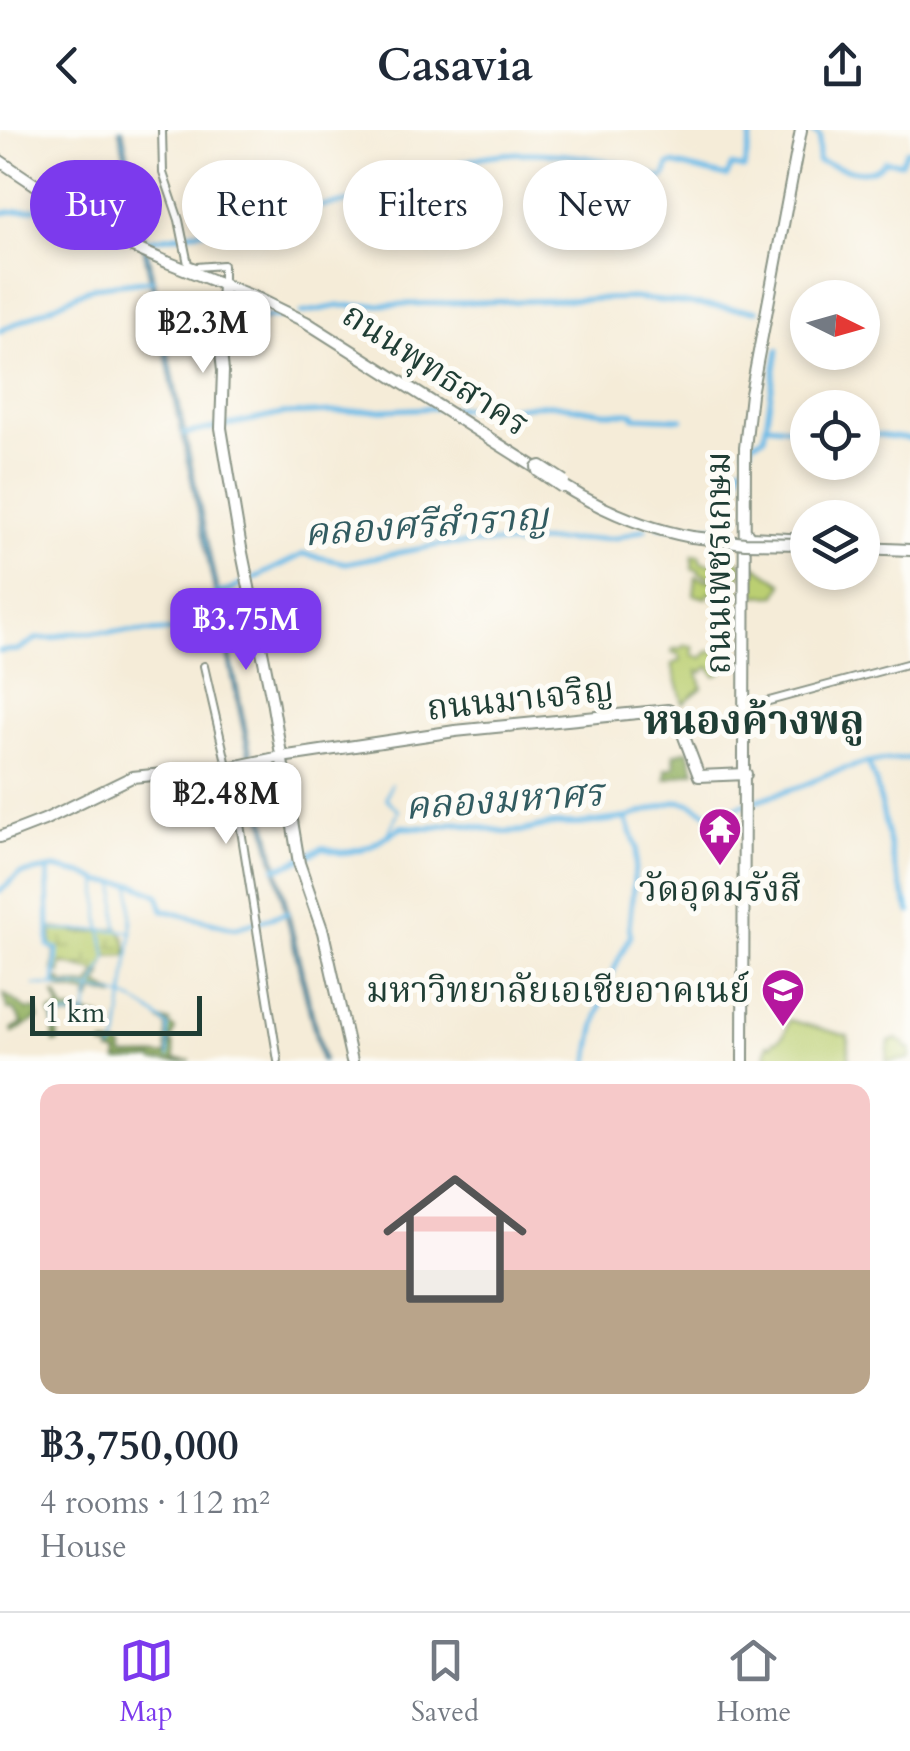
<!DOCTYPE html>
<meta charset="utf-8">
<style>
body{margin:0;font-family:Cardo,"Noto Serif Thai",serif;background:#f6f6f7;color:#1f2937;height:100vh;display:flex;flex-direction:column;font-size:38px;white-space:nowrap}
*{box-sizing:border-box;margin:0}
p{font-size:32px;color:#747a83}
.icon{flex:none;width:55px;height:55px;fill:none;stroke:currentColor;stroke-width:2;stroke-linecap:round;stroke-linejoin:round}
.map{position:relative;height:931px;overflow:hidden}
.sheet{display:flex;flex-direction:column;background:#fff;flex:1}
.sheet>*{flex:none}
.guide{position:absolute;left:30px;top:30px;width:850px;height:90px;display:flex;gap:20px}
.needle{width:65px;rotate:95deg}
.tools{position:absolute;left:790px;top:150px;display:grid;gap:20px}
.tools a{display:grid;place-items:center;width:90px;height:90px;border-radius:50%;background:#fff;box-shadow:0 5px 15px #0003;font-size:50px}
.scale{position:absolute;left:30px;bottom:25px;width:172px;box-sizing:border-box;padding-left:10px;border:5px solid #1f3d34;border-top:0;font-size:28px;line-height:35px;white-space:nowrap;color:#1f3d34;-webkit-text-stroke:8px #fdfcf7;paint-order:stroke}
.price{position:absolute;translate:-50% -85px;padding:0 22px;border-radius:20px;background:#fff;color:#222;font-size:32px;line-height:65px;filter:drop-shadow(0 2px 5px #0008)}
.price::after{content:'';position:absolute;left:50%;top:60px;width:30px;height:22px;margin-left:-15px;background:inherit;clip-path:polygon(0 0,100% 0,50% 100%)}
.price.current{background:#7c3aed;color:#fff}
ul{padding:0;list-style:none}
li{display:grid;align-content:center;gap:20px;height:530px;padding:0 40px}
li span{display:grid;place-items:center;height:310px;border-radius:20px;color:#555}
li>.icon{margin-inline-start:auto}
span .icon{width:180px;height:180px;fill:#fffc;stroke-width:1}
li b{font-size:42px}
.tag{padding:0 35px;border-radius:45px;background:#fff;box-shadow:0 5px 15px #0003;font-size:35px;line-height:90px}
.tag.current{background:#7c3aed;color:#fff}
header{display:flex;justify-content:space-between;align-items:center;height:130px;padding:0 40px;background:#fff;font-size:45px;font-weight:700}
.tab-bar{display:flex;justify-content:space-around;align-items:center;height:140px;border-top:2px solid #e0e1e3;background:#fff;font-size:28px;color:#747a83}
.tab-bar a{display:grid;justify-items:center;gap:5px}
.tab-bar .current{color:#7c3aed}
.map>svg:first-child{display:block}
.green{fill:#bbcf72;stroke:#6d8653;stroke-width:2.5}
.forest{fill:url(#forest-firs);stroke:#5a784c;stroke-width:2.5}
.wetland{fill:url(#wetland-marsh);stroke:#6d8653;stroke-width:2.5}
.water{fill:url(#water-rules);stroke:#467c8e;stroke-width:2.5}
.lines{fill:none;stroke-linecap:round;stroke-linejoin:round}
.stream{stroke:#6cbbe7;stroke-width:2.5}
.canal{stroke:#6cbbe7;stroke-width:5}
.river{stroke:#6cbbe7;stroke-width:6}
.minor-casing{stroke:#8a9486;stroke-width:10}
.major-casing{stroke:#8a9486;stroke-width:14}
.minor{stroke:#fff;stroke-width:6}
.major{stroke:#fff;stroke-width:10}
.major-bridge-casing{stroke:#8a9486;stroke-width:14;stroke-linecap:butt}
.major-bridge{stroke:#fff;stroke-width:10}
.labels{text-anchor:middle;stroke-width:10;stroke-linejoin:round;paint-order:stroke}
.street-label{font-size:35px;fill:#1f3d34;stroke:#fdfcf7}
.poi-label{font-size:35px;fill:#1f3d34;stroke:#fdfcf7}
.water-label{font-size:38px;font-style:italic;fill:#325c61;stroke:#fdfcf7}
.quarter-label{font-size:40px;font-weight:bold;fill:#1f3d34;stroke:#fdfcf7}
</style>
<header><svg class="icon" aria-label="back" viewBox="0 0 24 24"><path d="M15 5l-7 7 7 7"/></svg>Casavia<svg class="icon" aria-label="share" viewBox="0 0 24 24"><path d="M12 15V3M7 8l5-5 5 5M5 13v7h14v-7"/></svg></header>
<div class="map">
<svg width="910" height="931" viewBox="0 0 910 931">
<defs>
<pattern id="forest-firs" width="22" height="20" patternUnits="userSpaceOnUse" patternTransform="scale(2.5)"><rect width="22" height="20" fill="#94b264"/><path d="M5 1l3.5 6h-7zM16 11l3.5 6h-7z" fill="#789253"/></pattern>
<pattern id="wetland-marsh" width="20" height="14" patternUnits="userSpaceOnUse" patternTransform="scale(2.5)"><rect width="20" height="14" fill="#bbcf72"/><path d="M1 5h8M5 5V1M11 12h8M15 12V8" fill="none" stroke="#97a95e"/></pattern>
<pattern id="water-rules" width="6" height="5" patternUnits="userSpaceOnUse" patternTransform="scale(2.5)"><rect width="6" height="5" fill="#6cbbe7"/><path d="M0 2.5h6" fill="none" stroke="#5899bc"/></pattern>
</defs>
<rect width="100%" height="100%" fill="#fdfcf7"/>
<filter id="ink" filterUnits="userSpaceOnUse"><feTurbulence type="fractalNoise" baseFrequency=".01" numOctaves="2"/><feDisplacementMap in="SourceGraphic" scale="20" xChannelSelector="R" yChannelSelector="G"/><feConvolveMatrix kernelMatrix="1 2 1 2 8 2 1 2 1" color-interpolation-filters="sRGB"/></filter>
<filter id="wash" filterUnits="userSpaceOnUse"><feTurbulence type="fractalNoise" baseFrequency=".0048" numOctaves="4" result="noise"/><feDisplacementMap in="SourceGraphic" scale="40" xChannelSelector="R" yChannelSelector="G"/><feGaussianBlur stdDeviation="2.25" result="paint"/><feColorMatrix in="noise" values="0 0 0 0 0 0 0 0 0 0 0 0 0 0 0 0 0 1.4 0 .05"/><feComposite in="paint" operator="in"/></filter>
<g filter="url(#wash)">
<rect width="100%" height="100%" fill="#f5ecd8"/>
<g class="green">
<path d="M693 425 700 426V432L728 437 730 430 741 432 742 446H738L737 450 728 448V444L725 443 723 446 715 445 714 448 699 443V440L692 439Z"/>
<path d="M755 435 783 454 777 465 757 466 755 462Z"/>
<path d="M696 447 741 459V471L729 468V472L713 469 714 464 709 462 707 468 694 465Z"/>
<path d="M683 516H693V525L702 528 708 522 712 521 727 531 722 542 715 546 710 537 704 540V542L698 541 702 558 683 573 672 534 681 531 679 524 672 523 673 519H681Z"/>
<path d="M789 890 848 906 849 931H789L765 926 768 914 772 915 774 911C785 908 786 900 789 890Z"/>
<path d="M897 909 905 914 906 918H910V929L886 931 889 912Z"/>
</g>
<g class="forest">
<path d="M688 620 695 641 666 649V639L675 637 674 624Z"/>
<path d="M97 843 102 845 98 855 115 864 114 866 94 861 90 871 87 870 88 864 59 859 58 850H61L63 854 89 856Z"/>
<path d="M4 864 28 880 36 879 39 888 13 903 12 899 23 894 14 880H8Z"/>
<path d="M54 865H57L64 880 101 887V890L83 886 57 887 58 912 54 913 53 889 50 885 51 882 60 880Z"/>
<path d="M159 890 170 892 169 895 175 899 170 914H173L175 929 191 931H154L153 929 117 931 118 923 110 922V917H104V914L123 918V926L167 925V896Z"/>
</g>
<path class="wetland" d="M52 798 82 803 119 798 125 808 128 825 108 826 101 843 62 833 60 843 53 841 55 821 51 818Z"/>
<path class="water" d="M119 0H123L253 633 324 931H321L250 634Z"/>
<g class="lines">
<g class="stream">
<path d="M526 414V392"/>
<path d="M386 707 399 681 386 668 391 654"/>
<path d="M116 755 117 798"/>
<path d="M49 799C77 804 104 796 131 802"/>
<path d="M35 855C71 857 121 858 150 881 157 886 162 892 168 896L169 927"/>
<path d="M55 900V886L85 885 92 859 107 828 100 792 98 750"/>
<path d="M112 920 118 909 132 804 131 754"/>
</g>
<g class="canal">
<path d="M807 0 820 6 818 32C842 35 867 53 885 31L901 33 906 21 910 20"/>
<path d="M0 83 85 73 136 72"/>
<path d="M144 111 239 94 253 86 263 84 373 69 385 74C399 67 423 62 435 53 443 47 447 38 458 34 504 16 577 23 625 35 638 39 649 45 661 48L665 46 669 35 672 34 727 47 731 36 744 39 752 4 756 0"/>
<path d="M301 183 339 176 633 168 757 181"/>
<path d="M0 201 93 157 152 150"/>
<path d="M162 202 287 185"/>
<path d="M449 278H506L551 274 610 283H634V287L682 289"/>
<path d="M767 295 808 299"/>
<path d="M862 303 910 309"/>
<path d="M184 304 282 284 436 278"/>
<path d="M745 318H751V313L764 307 778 220"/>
<path d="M659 395 692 398 734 396 736 358 741 335"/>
<path d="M216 463 228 461 304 424 346 433 439 415 495 413 521 416 533 412 616 408 645 399"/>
<path d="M0 521 18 520 36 509 52 508 70 503 176 501 222 493"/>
<path d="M868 632 876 652 895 739 910 782"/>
<path d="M48 740 49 816 57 819 55 856"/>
<path d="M0 761 20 744 55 738 87 745 102 752 134 754 158 765 163 780 234 798 287 783"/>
<path d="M589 931C595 888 609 843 631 806L629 797 637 718 626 688 677 671 689 673 711 685 805 655 825 645 868 632 910 628"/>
</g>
<path class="river" d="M276 738 292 733 323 718 343 723 369 717 402 697 429 698 456 693 504 702 523 701 554 694H579L626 688"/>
</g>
</g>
<g filter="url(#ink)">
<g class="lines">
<g class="minor-casing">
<g id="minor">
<path d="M162 0 163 43 179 90 188 134 196 137 223 135V150"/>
<path d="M204 536 239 688 278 931"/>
<path d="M747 577 910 533"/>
</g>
</g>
<g class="major-casing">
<g id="major">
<path d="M0 31 88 90 124 111"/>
<path d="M167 132 259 169 306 192 541 341"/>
<path d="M223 154 221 193 218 194 223 241 221 298 241 418 272 570 299 733 323 802 352 931"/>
<path d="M559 353C601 380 643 398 692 407"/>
<path d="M747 403 750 407 808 410"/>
<path d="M862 418 910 420"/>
<path d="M0 707 44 690 132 647 227 638 281 627 455 601 668 580 675 583 699 646 746 644"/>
<path d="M743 931 745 318 751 264 801 0"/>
</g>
</g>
<use href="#minor" class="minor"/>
<use href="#major" class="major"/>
<g class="major-bridge-casing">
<g id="major-bridge">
<path d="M123 113 167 132"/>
<path d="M562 357 538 341 537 337 541 336 564 351"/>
<path d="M692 407 745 413 801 414"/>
</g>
</g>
<use href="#major-bridge" class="major-bridge"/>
</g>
</g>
<defs>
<g id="temple-pin" transform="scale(2.25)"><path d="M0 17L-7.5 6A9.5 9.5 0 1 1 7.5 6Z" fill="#b5179e" stroke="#fdfcf7"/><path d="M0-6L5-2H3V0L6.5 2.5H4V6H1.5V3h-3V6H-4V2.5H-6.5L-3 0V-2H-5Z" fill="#fff"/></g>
<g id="university-pin" transform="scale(2.25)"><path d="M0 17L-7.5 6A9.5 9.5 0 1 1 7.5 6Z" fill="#b5179e" stroke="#fdfcf7"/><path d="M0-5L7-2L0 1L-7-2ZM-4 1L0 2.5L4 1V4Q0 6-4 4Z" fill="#fff"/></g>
</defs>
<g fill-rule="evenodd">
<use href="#temple-pin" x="720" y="699"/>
<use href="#university-pin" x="783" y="860"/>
</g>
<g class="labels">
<g class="street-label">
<text transform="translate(436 239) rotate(33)" y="12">ถนนพุทธสาคร</text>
<text transform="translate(718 433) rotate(-90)" y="12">ถนนเพชรเกษม</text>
<text transform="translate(520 568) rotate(-6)" y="12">ถนนมาเจริญ</text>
</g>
<g class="poi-label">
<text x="720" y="771">วัดอุดมรังสี</text>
<text x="750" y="872" text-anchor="end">มหาวิทยาลัยเอเชียอาคเนย์</text>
</g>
<g class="water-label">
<text transform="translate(426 394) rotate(-4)" y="13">คลองศรีสำราญ</text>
<text transform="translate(504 669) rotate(-4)" y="13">คลองมหาศร</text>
</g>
<g class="quarter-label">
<text x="754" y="604">หนองค้างพลู</text>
</g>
</g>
</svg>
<div class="tools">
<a><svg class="needle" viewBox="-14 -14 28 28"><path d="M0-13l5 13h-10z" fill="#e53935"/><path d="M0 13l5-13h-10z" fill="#747a83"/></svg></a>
<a><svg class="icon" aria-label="locate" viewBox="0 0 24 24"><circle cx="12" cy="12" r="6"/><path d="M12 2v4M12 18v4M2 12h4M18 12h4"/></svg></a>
<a><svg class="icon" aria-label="layers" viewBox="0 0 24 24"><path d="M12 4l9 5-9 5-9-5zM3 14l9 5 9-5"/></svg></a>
</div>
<div class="scale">1 km</div>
<b class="price" style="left:203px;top:246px">฿2.3M</b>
<b class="price current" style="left:246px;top:543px">฿3.75M</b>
<b class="price" style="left:226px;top:717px">฿2.48M</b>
<div class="guide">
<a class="tag current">Buy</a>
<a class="tag">Rent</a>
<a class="tag">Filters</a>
<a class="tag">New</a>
</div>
</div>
<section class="sheet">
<ul>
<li><span style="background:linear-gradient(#f6c9c9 60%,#b9a48a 0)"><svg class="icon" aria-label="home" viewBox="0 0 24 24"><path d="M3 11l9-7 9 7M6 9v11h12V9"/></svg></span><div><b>฿3,750,000</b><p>4 rooms · 112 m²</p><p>House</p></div></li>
</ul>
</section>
<nav class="tab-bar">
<a class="current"><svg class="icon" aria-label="map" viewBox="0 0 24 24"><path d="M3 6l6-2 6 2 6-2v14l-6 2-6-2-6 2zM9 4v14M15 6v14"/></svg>Map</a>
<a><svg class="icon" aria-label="saved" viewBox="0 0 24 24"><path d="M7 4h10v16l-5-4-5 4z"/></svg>Saved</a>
<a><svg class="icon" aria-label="home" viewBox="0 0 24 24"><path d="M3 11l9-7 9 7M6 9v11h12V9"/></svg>Home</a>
</nav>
